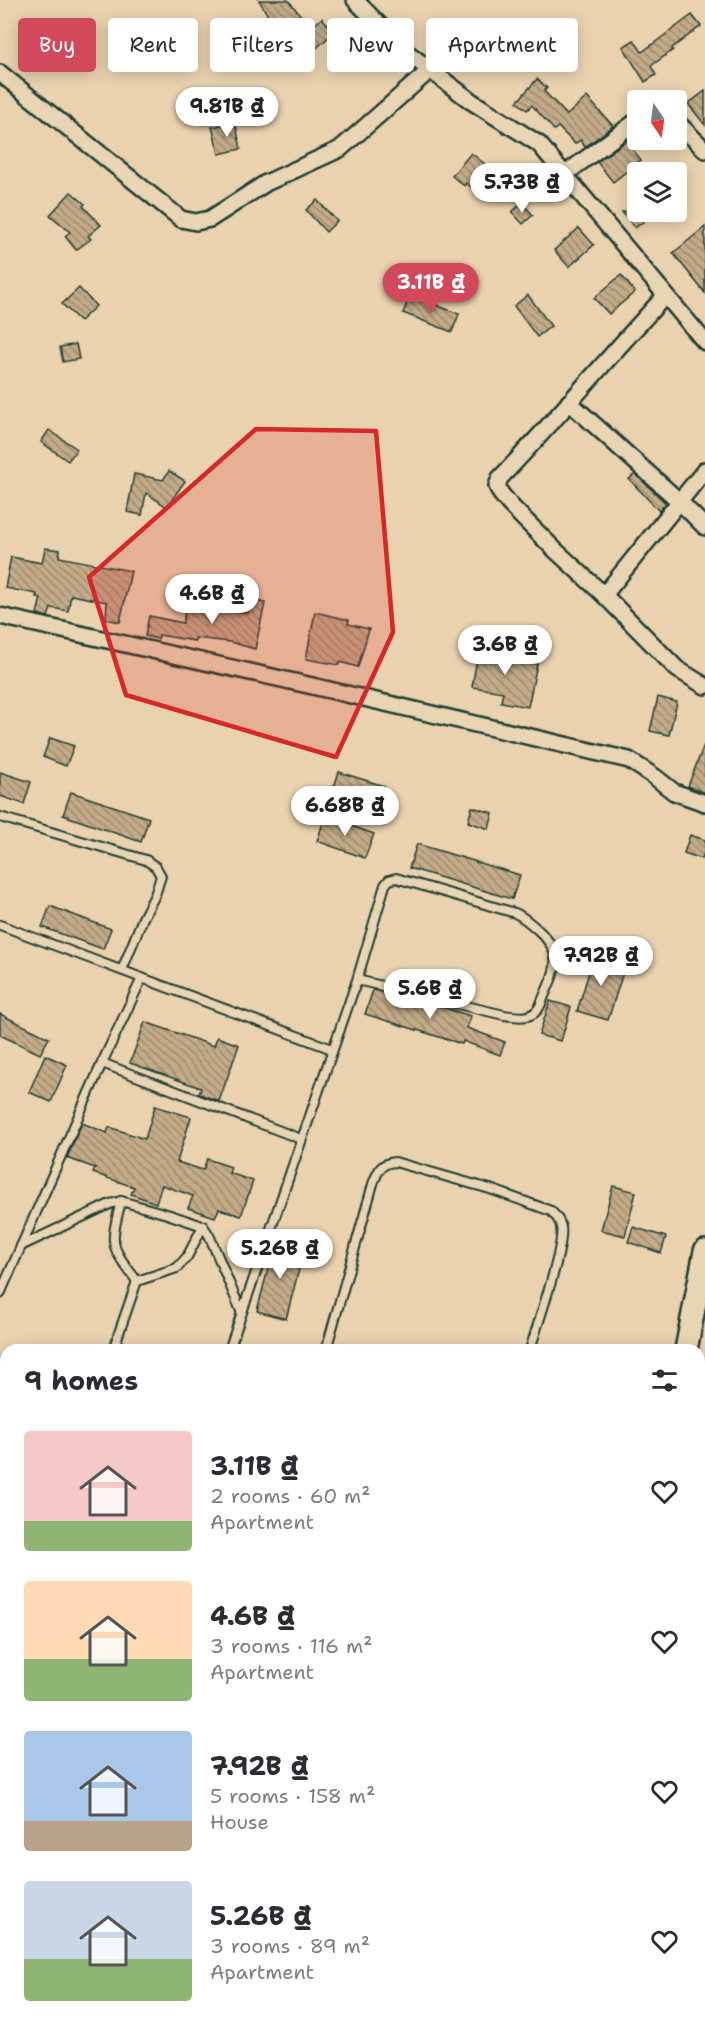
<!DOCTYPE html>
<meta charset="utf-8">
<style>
body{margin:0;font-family:"Shantell Sans",sans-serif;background:#f2f2f3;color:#2b2b33;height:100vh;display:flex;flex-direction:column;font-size:22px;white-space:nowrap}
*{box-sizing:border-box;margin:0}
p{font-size:20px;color:#7c7c81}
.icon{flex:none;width:33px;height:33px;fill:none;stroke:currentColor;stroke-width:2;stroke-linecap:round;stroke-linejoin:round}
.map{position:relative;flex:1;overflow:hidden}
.sheet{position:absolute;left:0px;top:1344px;width:705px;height:684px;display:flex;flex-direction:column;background:#fff;border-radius:18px 18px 0 0;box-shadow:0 3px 15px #0003}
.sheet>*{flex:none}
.hud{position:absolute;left:18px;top:18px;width:669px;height:54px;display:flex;gap:12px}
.needle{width:39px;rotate:167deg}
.fabs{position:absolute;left:627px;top:90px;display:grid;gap:12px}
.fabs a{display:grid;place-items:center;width:60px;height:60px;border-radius:6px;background:#fff;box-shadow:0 3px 15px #0003;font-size:30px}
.price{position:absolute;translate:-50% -51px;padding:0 14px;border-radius:21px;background:#fff;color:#222;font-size:20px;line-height:39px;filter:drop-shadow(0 2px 3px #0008)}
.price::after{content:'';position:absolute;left:50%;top:36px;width:18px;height:14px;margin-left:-9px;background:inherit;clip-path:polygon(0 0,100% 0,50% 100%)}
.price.current{background:#d1495b;color:#fff}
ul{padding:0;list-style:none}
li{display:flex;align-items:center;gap:18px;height:150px;padding:0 24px}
li span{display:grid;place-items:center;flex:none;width:168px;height:120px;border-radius:6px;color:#555}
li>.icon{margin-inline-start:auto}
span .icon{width:72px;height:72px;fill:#fffc;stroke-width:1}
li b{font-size:26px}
h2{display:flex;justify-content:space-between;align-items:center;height:72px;padding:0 24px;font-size:26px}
.pill{padding:0 21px;border-radius:6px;background:#fff;box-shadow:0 3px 15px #0003;font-size:21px;line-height:54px}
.pill.current{background:#d1495b;color:#fff}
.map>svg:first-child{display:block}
.forest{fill:url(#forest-firs);stroke:#759269;stroke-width:1.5}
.building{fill:url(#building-back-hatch);stroke:#1f3d34;stroke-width:1.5}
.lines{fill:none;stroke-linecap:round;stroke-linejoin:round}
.lane-casing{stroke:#1f3d34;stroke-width:12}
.street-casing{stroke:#1f3d34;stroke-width:20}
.secondary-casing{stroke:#1f3d34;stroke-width:26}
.lane{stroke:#e9d5b3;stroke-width:8}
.street{stroke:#e9d5b3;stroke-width:15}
.secondary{stroke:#e9d5b3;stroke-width:21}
.marked{fill:#d62828;fill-opacity:0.2;stroke:#d62828;stroke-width:4.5;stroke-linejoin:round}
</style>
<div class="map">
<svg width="705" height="2028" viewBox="0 0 705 2028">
<defs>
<pattern id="forest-firs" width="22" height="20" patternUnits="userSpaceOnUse" patternTransform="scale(1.5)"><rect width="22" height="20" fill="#cbe89e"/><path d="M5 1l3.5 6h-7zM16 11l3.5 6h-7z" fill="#aec889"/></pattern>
<pattern id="building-back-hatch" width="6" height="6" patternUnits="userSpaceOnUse" patternTransform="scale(1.5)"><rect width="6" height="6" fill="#c4ab88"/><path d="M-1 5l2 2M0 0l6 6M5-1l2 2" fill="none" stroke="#9f8c70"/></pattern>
</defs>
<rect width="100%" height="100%" fill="#ead2af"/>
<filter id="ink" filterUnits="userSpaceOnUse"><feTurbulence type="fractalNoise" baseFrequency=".0167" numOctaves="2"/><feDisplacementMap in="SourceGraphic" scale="12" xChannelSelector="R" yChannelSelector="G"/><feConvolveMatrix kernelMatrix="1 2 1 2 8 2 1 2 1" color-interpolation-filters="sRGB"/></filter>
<g filter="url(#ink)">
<g class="forest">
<path d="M699 1809 705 1810V2028H561L562 2022H699Z"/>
<path d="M0 1825 6 1829V2022H444L442 2028H0Z"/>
</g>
<g class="building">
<path d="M259 0H288L311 28 322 18 334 32 310 54 289 31 279 40 269 30 274 26Z"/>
<path d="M692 15 701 26 672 48 673 50 651 66 656 75 645 82 623 47 634 40 642 52Z"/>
<path d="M61 20 76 42 57 55 42 33Z"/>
<path d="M537 79 547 88 544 91 567 115 587 97 613 126 585 147 580 140 575 144 558 127 554 130 532 105 527 110 517 102Z"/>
<path d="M705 91V125L688 104Z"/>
<path d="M235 122 241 149 219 154 212 127Z"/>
<path d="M626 141 641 160 613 182 597 162Z"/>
<path d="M471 153 496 173 480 194 466 183 464 186 452 176Z"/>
<path d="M529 179 539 189 526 202 516 192Z"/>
<path d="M71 192 85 204 83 206 101 225 88 236 91 239 76 250 65 236 70 232 50 215Z"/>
<path d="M317 200 337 221 326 232 306 210Z"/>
<path d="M522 203 533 215 523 224 512 212Z"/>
<path d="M622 212H656L635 228Z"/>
<path d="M705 227V293L673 253Z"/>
<path d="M579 228 594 245 569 267 554 250Z"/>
<path d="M621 275 635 292 609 314 594 298Z"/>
<path d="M79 288 96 306 80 321 62 304Z"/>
<path d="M410 295 459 314 452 332 403 313Z"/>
<path d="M528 295 551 326 537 337 514 306Z"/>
<path d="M76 344 79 359 63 362 60 347Z"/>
<path d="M49 430 77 449 68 461 41 442Z"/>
<path d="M169 471 185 481 167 507 146 493 142 515 127 512 134 474 163 480Z"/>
<path d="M635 474 666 503 659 511 629 479Z"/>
<path d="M45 548 60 550 59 557 131 571 120 622 106 619 107 602 71 595 68 611 51 608 48 617 37 614 41 598 36 597 37 594 5 588 11 557 42 563Z"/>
<path d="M187 599 204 604V606L248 613 251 600 265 603 255 649 230 642 195 638V641L159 635 158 639 145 636 149 616 183 623Z"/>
<path d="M315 612 349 620 348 624 369 629 358 667 340 662 339 665 306 659Z"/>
<path d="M479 647 502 651 501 657 537 664 528 707 501 702 503 692 472 687Z"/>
<path d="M658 697 677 702 669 735 650 731Z"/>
<path d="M50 738 74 746 66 766 43 757Z"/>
<path d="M704 745H705V793L688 786Z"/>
<path d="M0 772 31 782 24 804 0 796Z"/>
<path d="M339 772 384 786 379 801 334 787Z"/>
<path d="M71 792 149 818 141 842 63 815Z"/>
<path d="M472 807 493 813 489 829 468 822Z"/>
<path d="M325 817 374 834 365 858 317 841Z"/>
<path d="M690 835 705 840V850L702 859 684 853Z"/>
<path d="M417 844 520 875 512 899 409 868Z"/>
<path d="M50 906 111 929 103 949 42 927Z"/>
<path d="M595 953 626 963 608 1020 577 1011Z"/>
<path d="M373 990 428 1003 471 1016 467 1028 505 1042 500 1055 463 1041 462 1044 365 1014Z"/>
<path d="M550 1001 571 1007 561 1041 539 1035Z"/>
<path d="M0 1014 49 1038 40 1054 0 1035Z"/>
<path d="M145 1022 214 1046 217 1037 239 1045 219 1101 199 1094 201 1088 130 1063Z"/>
<path d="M45 1055 67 1065 51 1102 29 1092Z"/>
<path d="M155 1106 191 1117 177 1162 203 1170 207 1159 231 1167 229 1173 253 1181 241 1216 219 1209 215 1217 188 1208 193 1196 162 1185 156 1203 131 1194 134 1187 93 1173 95 1168 67 1158 82 1123 107 1133 109 1127 145 1139Z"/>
<path d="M613 1186 636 1192 625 1236 601 1230Z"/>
<path d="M633 1227 666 1237 661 1253 628 1242Z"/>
<path d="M275 1242 304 1250 286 1319 257 1311Z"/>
</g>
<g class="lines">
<g class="lane-casing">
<g id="lane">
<path d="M0 817 146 860 156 867 161 876 155 895 143 918 122 970"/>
<path d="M0 925 332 1049"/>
<path d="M102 1063 301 1139"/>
<path d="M121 1201C110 1246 109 1244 137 1281"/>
<path d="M21 1246 110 1204 121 1201 167 1214 203 1226 209 1235 241 1311"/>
<path d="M137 1281 177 1268 187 1257 203 1226"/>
<path d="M0 1294 102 1063 142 978"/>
<path d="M113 1350 137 1281"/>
<path d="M229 1350 357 980 385 885 389 880 396 878 515 913C524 917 530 923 538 930 568 957 553 973 540 1006 533 1020 518 1017 504 1015L357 980"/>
<path d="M326 1350 373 1184C378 1171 380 1163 395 1162L490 1189 551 1211C555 1215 560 1220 561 1227 565 1247 537 1325 530 1350"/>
</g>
</g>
<g class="street-casing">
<g id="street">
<path d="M355 0 405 51 471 101 539 144 705 342"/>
<path d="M0 73 181 219 196 222 210 219 266 183 340 149 430 70"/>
<path d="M676 121 705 150"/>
<path d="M565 174 638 120"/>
<path d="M665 296C609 356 557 419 500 478L497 486 501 494 511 506 554 549 604 595 677 669 705 686"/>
<path d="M569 402 679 501 705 527"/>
<path d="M604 595 705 470"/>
<path d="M0 616 308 685 629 760 655 777 674 792 705 803"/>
<path d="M0 1378 6 1381"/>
<path d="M699 1899 705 1896"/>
</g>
</g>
<g class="secondary-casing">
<g id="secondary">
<path d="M686 1350 705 1251"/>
<path d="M548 2028 549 2022"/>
</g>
</g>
<use href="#lane" class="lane"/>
<use href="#street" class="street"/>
<use href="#secondary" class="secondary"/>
</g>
</g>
<path class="marked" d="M256 429 376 431 393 632 336 757 126 695 89 577Z"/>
</svg>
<div class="fabs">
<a><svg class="needle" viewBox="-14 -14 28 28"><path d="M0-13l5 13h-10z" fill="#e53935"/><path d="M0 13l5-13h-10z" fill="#7c7c81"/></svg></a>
<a><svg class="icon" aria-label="layers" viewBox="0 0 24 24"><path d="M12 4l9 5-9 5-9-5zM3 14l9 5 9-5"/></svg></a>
</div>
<b class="price" style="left:227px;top:138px">9.81B ₫</b>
<b class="price" style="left:522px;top:214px">5.73B ₫</b>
<b class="price current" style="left:431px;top:314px">3.11B ₫</b>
<b class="price" style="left:212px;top:625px">4.6B ₫</b>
<b class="price" style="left:505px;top:676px">3.6B ₫</b>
<b class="price" style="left:345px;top:837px">6.68B ₫</b>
<b class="price" style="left:601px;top:987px">7.92B ₫</b>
<b class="price" style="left:430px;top:1020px">5.6B ₫</b>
<b class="price" style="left:280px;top:1280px">5.26B ₫</b>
<div class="hud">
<a class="pill current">Buy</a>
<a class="pill">Rent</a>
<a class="pill">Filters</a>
<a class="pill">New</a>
<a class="pill">Apartment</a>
</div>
<section class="sheet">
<h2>9 homes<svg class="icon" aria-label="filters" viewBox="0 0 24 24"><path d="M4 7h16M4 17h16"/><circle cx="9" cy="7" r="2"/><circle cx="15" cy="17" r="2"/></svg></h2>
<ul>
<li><span style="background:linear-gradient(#f6c9c9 75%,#8fb573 0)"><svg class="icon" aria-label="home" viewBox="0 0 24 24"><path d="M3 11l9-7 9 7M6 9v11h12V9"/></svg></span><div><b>3.11B ₫</b><p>2 rooms · 60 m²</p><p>Apartment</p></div><svg class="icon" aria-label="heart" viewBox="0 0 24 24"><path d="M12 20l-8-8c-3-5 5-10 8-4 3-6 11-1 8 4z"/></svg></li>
<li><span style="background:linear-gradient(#ffd9b3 65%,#8fb573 0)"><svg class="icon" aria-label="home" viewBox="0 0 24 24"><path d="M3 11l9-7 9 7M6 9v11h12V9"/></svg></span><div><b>4.6B ₫</b><p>3 rooms · 116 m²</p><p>Apartment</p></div><svg class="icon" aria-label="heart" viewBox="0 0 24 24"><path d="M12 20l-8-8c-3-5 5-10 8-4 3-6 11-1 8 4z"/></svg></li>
<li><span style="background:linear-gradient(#a9c7e8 75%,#b9a48a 0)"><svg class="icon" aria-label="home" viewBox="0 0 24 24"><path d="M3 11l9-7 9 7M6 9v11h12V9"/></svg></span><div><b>7.92B ₫</b><p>5 rooms · 158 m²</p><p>House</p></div><svg class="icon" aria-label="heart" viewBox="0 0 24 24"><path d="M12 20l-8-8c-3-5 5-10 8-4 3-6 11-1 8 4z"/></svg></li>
<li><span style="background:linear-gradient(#c9d6e8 65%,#8fb573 0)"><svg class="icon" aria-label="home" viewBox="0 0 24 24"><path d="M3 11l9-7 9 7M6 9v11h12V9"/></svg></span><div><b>5.26B ₫</b><p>3 rooms · 89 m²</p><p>Apartment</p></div><svg class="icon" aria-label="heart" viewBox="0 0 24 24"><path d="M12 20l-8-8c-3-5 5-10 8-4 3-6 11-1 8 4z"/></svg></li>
</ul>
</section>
</div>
